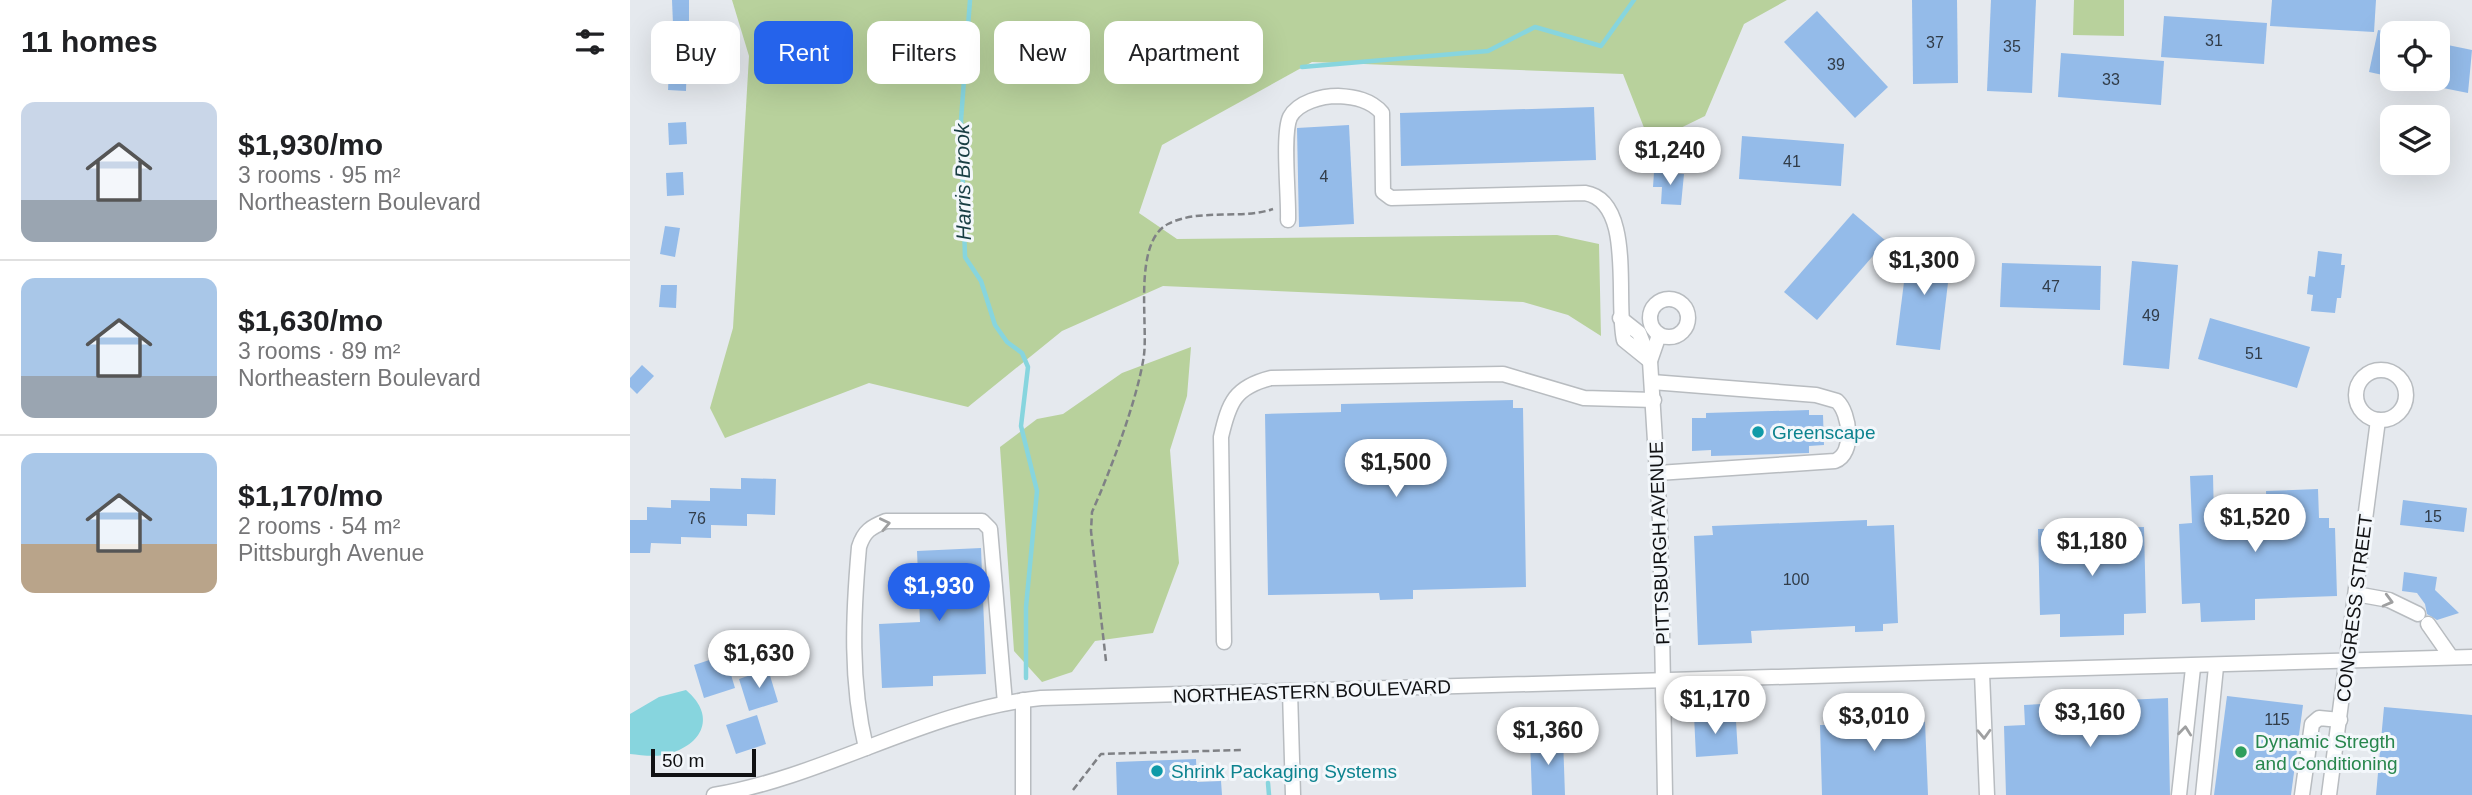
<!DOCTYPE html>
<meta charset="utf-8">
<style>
body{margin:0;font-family:Helvetica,sans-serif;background:#f6f6f6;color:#202124;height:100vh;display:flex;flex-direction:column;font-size:26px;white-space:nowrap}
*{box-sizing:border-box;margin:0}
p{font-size:23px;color:#757577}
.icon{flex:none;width:38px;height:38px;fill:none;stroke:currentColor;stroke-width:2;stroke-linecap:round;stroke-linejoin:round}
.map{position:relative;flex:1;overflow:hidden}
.drawer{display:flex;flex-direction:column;background:#fff;width:630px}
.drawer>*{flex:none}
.guide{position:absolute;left:21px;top:21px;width:665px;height:63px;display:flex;gap:14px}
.controls{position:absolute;left:1750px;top:21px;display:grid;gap:14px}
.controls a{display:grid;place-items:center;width:70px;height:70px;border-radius:14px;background:#fff;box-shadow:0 7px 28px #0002;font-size:35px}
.scale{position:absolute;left:21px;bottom:18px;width:105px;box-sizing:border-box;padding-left:7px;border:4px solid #101113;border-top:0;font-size:19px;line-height:24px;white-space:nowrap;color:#101113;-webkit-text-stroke:5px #f3f7fb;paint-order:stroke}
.price{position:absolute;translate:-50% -60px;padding:0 16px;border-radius:24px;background:#fff;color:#222;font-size:23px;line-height:46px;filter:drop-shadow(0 2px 4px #0008)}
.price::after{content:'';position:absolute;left:50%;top:42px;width:21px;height:16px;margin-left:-10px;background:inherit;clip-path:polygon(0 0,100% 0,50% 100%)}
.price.on{background:#2563eb;color:#fff}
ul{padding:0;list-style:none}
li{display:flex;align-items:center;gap:21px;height:175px;padding:0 21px}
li+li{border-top:2px solid #e0e0e0}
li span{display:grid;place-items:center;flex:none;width:196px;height:140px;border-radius:14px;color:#555}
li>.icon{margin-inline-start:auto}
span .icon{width:84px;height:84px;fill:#fffc;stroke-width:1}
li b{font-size:30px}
h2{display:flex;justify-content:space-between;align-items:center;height:84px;padding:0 21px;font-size:30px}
.chip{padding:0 24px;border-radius:14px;background:#fff;box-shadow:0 7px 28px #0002;font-size:24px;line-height:63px}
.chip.on{background:#2563eb;color:#fff}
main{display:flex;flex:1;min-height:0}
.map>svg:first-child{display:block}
.green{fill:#b8d19c}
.water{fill:#87d5de}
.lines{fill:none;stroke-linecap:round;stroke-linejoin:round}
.stream{stroke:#87d5de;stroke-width:4.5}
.building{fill:#94bbe9}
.minor-casing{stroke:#b8bcc0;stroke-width:17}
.path{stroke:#7f8185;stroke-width:2.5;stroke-dasharray:7 3.5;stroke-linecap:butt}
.minor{stroke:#fff;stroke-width:14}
.oneway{stroke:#9fa0a1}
.culture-dot{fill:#0f9aa8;stroke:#f3f7fb;stroke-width:2.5}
.leisure-dot{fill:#2e9e5b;stroke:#f3f7fb;stroke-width:2.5}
.labels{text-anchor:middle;stroke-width:6;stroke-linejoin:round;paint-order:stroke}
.number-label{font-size:16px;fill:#313c48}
.culture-label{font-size:19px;fill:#0d838f;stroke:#f3f7fb;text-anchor:start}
.street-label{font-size:19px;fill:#101113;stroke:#f3f7fb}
.leisure-label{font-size:19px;fill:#27864d;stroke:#f3f7fb;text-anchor:start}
.water-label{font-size:21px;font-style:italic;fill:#183e43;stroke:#f3f7fb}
</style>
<main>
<section class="drawer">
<h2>11 homes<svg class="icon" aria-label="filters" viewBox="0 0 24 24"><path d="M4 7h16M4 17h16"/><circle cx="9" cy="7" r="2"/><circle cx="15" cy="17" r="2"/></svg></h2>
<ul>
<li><span style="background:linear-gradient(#c9d6e8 70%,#9aa5b1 0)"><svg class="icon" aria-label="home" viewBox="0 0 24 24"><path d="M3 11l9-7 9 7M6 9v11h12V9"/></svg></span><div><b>$1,930/mo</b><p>3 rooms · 95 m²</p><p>Northeastern Boulevard</p></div></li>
<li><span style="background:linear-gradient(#a9c7e8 70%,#9aa5b1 0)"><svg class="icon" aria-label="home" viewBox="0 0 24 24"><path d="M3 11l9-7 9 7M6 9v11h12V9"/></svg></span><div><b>$1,630/mo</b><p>3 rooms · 89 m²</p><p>Northeastern Boulevard</p></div></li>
<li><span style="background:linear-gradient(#a9c7e8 65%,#b9a48a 0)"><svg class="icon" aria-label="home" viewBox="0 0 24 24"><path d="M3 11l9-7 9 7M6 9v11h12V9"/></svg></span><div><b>$1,170/mo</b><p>2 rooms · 54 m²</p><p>Pittsburgh Avenue</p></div></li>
</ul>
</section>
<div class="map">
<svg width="1842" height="795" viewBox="0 0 1842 795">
<rect width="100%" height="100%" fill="#e5e9ee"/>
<g class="green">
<path d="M102 0H1157L1114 24 1075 116 1020 143 993 74 682 62 532 145 509 213 547 239 927 235 969 244 971 336 938 315 893 302 533 286 432 331 338 407 239 383 95 438 80 408 103 328 119 56Z"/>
<path d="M1444 0H1494V36L1443 35Z"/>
<path d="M561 347 557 396 540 450 549 563 523 633 465 641 442 672 412 682 384 651 370 447 407 419 433 414 492 373Z"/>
</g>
<path class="water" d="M56 690C89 718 70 748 33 755 23 757 10 755 0 754V714L29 697Z"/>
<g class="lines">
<g class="stream">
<path d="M340 0 331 120 335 257 351 281 365 325 377 342 392 353 398 367 391 426 407 491 396 607V678"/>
<path d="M672 67 858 51 905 27 971 46 1004 0"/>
<path d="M638 783 639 795"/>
</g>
</g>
<g class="building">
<path d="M42 0H59V23L43 24Z"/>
<path d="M1282 0H1327L1328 83 1283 84Z"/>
<path d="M1361 0H1406L1402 93 1357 91Z"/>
<path d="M1642 0H1746L1744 32 1640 26Z"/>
<path d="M1187 11 1258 87 1225 118 1154 42Z"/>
<path d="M1534 16 1637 23 1634 64 1531 57Z"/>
<path d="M1748 30 1762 33V77L1739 72Z"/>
<path d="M1808 43 1842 50 1838 93 1808 87Z"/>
<path d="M40 53 57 54 56 91 38 90Z"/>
<path d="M1431 53 1534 61 1531 105 1428 97Z"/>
<path d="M964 107 966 160 771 166 770 113Z"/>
<path d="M56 122 57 144 39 145 38 123Z"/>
<path d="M719 125 724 224 669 227 667 128Z"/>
<path d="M1112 136 1214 144 1211 186 1109 179Z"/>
<path d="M53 172 54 195 37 196 36 173Z"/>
<path d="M1024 172 1054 174 1051 205 1031 204 1032 187H1023Z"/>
<path d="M1223 213 1256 241 1187 320 1154 292Z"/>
<path d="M35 226 50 228 45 257 30 254Z"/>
<path d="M1279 243 1322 249 1310 350 1266 345Z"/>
<path d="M1688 251 1712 254 1711 265H1715L1711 298H1707L1705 313 1681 311 1683 295 1677 294 1679 276 1685 277Z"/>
<path d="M1502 261 1548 265 1539 369 1493 365Z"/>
<path d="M1372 263 1471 266 1470 310 1370 307Z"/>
<path d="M31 285H47L46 308 29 307Z"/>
<path d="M1580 318 1680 347 1667 388 1568 359Z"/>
<path d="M12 365 24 376 7 394 0 387V378Z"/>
<path d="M883 400V408H893L896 587 783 590V599L750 600 749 593 638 595 635 414 711 412V404Z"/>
<path d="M1179 410V415H1193L1194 445 1179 446V453L1081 456V450L1062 451V418H1076V413Z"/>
<path d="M1583 475 1584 519 1637 517 1636 491 1688 489 1689 518H1699V528H1705L1707 596 1625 599V620L1571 622 1570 603 1552 604 1549 524 1562 523 1560 476Z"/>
<path d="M111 478 146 479 145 515 117 514V526L81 525V538L51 537V544L21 543 20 553H0V520H17V507L41 508V500L80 501V488L111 489Z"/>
<path d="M1773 500 1837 508 1834 532 1770 525Z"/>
<path d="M1237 520V526L1264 525 1268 623 1253 624V631L1225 632V626L1121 631 1122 643 1068 645 1064 536 1083 535 1082 526Z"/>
<path d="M1514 527 1516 613 1494 614V635L1430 637V614L1410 615 1408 529Z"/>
<path d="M351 548 356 674 303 676V686L252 688 249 624 290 622 287 551Z"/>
<path d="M1774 572 1807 577 1805 590 1829 613 1807 620 1797 614 1795 604 1787 593 1772 591Z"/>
<path d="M95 655 105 688 74 698 64 665Z"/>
<path d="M138 669 148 702 119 711 109 679Z"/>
<path d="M1597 696 1673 705 1661 795H1584Z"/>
<path d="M1538 698 1540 795H1376L1374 726 1395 725 1394 705Z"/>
<path d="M1277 704 1278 723 1295 722 1298 795H1192L1190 725H1211V707Z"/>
<path d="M1754 707 1842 715V795H1746Z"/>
<path d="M1094 714V722L1106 721 1108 754 1066 757 1064 715Z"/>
<path d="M127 715 136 744 106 754 96 725Z"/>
<path d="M933 739 935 795H902L900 740Z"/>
<path d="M566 759 567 782 591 781 592 795H487L486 762Z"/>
</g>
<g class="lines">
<g class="minor-casing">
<g id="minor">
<path d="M658 220C659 197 652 135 660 117 668 102 692 96 708 96 725 97 741 100 752 113L753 192 761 198 955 193C1005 201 985 301 994 340L1020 361"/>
<circle cx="1039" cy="318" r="19"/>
<path d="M990 318 1009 333 1020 361"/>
<path d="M1029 335 1020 361 1030 521 1035 795"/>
<circle cx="1751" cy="395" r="25"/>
<path d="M1022 382 1186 395 1207 401C1220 413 1225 454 1205 461L1028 473"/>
<path d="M1726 594 1759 600 1788 614"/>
<path d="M1798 624 1821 657"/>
<path d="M594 642 591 437C599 402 605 387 641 378L873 374 954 398 1024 400"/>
<path d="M1352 673 1357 795"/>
<path d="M660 691 663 795"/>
<path d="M393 700V795"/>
<path d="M236 748C220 681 223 615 229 547 234 531 241 527 256 521H352L360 529 375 703"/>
<path d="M84 795C197 776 296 710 411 698L1842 657"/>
<path d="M1549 795 1563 668"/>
<path d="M1573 795 1586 667"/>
<path d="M1672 795 1682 724 1689 718 1710 720"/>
<path d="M1699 795 1748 420"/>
</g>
</g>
<g class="path">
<path d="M476 661 461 531 462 512C480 472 508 398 514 355 518 322 503 242 538 224 569 208 611 220 643 209"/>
<path d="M443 790 471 754 611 750"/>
</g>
<use href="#minor" class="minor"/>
</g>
<defs><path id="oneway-chevron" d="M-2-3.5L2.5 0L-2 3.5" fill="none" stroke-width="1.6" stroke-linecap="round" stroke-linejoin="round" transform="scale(1.75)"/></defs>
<g class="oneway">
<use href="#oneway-chevron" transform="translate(255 524) rotate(-12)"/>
<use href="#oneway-chevron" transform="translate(1758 601) rotate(15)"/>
<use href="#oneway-chevron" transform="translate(1555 731) rotate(-84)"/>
<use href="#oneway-chevron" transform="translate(1354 734) rotate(88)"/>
</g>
<g class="culture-dot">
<circle cx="1128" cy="432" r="7"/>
<circle cx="527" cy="771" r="7"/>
</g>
<circle class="leisure-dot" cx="1611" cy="752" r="7"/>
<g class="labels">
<g class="number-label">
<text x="1584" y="46">31</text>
<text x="1305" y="48">37</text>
<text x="1382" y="52">35</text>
<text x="1206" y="70">39</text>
<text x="1481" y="85">33</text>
<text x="1162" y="167">41</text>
<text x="694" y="182">4</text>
<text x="1421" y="292">47</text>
<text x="1521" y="321">49</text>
<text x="1624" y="359">51</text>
<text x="1803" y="522">15</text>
<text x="67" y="524">76</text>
<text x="1166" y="585">100</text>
<text x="1647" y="725">115</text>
</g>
<g class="culture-label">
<text x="1142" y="439">Greenscape</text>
<text x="541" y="778">Shrink Packaging Systems</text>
</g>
<g class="street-label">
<text transform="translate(1029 543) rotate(-92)" y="7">PITTSBURGH AVENUE</text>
<text transform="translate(1724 608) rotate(-83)" y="7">CONGRESS STREET</text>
<text transform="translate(682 691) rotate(-2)" y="7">NORTHEASTERN BOULEVARD</text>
</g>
<g class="leisure-label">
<text x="1625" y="748">Dynamic Stregth<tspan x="1625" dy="22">and Conditioning</tspan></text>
</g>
<g class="water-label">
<text transform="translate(333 182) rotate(-91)" y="7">Harris Brook</text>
</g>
</g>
</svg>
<div class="controls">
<a><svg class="icon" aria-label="locate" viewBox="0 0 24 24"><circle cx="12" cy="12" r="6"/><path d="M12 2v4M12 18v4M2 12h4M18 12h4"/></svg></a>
<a><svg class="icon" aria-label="layers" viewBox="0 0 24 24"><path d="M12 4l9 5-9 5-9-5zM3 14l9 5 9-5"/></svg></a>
</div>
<div class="scale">50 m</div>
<b class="price" style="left:1040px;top:187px">$1,240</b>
<b class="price" style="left:1294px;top:297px">$1,300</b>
<b class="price" style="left:766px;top:499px">$1,500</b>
<b class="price" style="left:1625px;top:554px">$1,520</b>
<b class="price" style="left:1462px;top:578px">$1,180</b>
<b class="price on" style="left:309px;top:623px">$1,930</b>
<b class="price" style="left:129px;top:690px">$1,630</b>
<b class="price" style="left:1085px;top:736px">$1,170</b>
<b class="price" style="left:1460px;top:749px">$3,160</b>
<b class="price" style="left:1244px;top:753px">$3,010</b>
<b class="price" style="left:918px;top:767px">$1,360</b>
<div class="guide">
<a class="chip">Buy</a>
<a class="chip on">Rent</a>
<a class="chip">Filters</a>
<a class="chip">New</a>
<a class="chip">Apartment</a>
</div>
</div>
</main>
